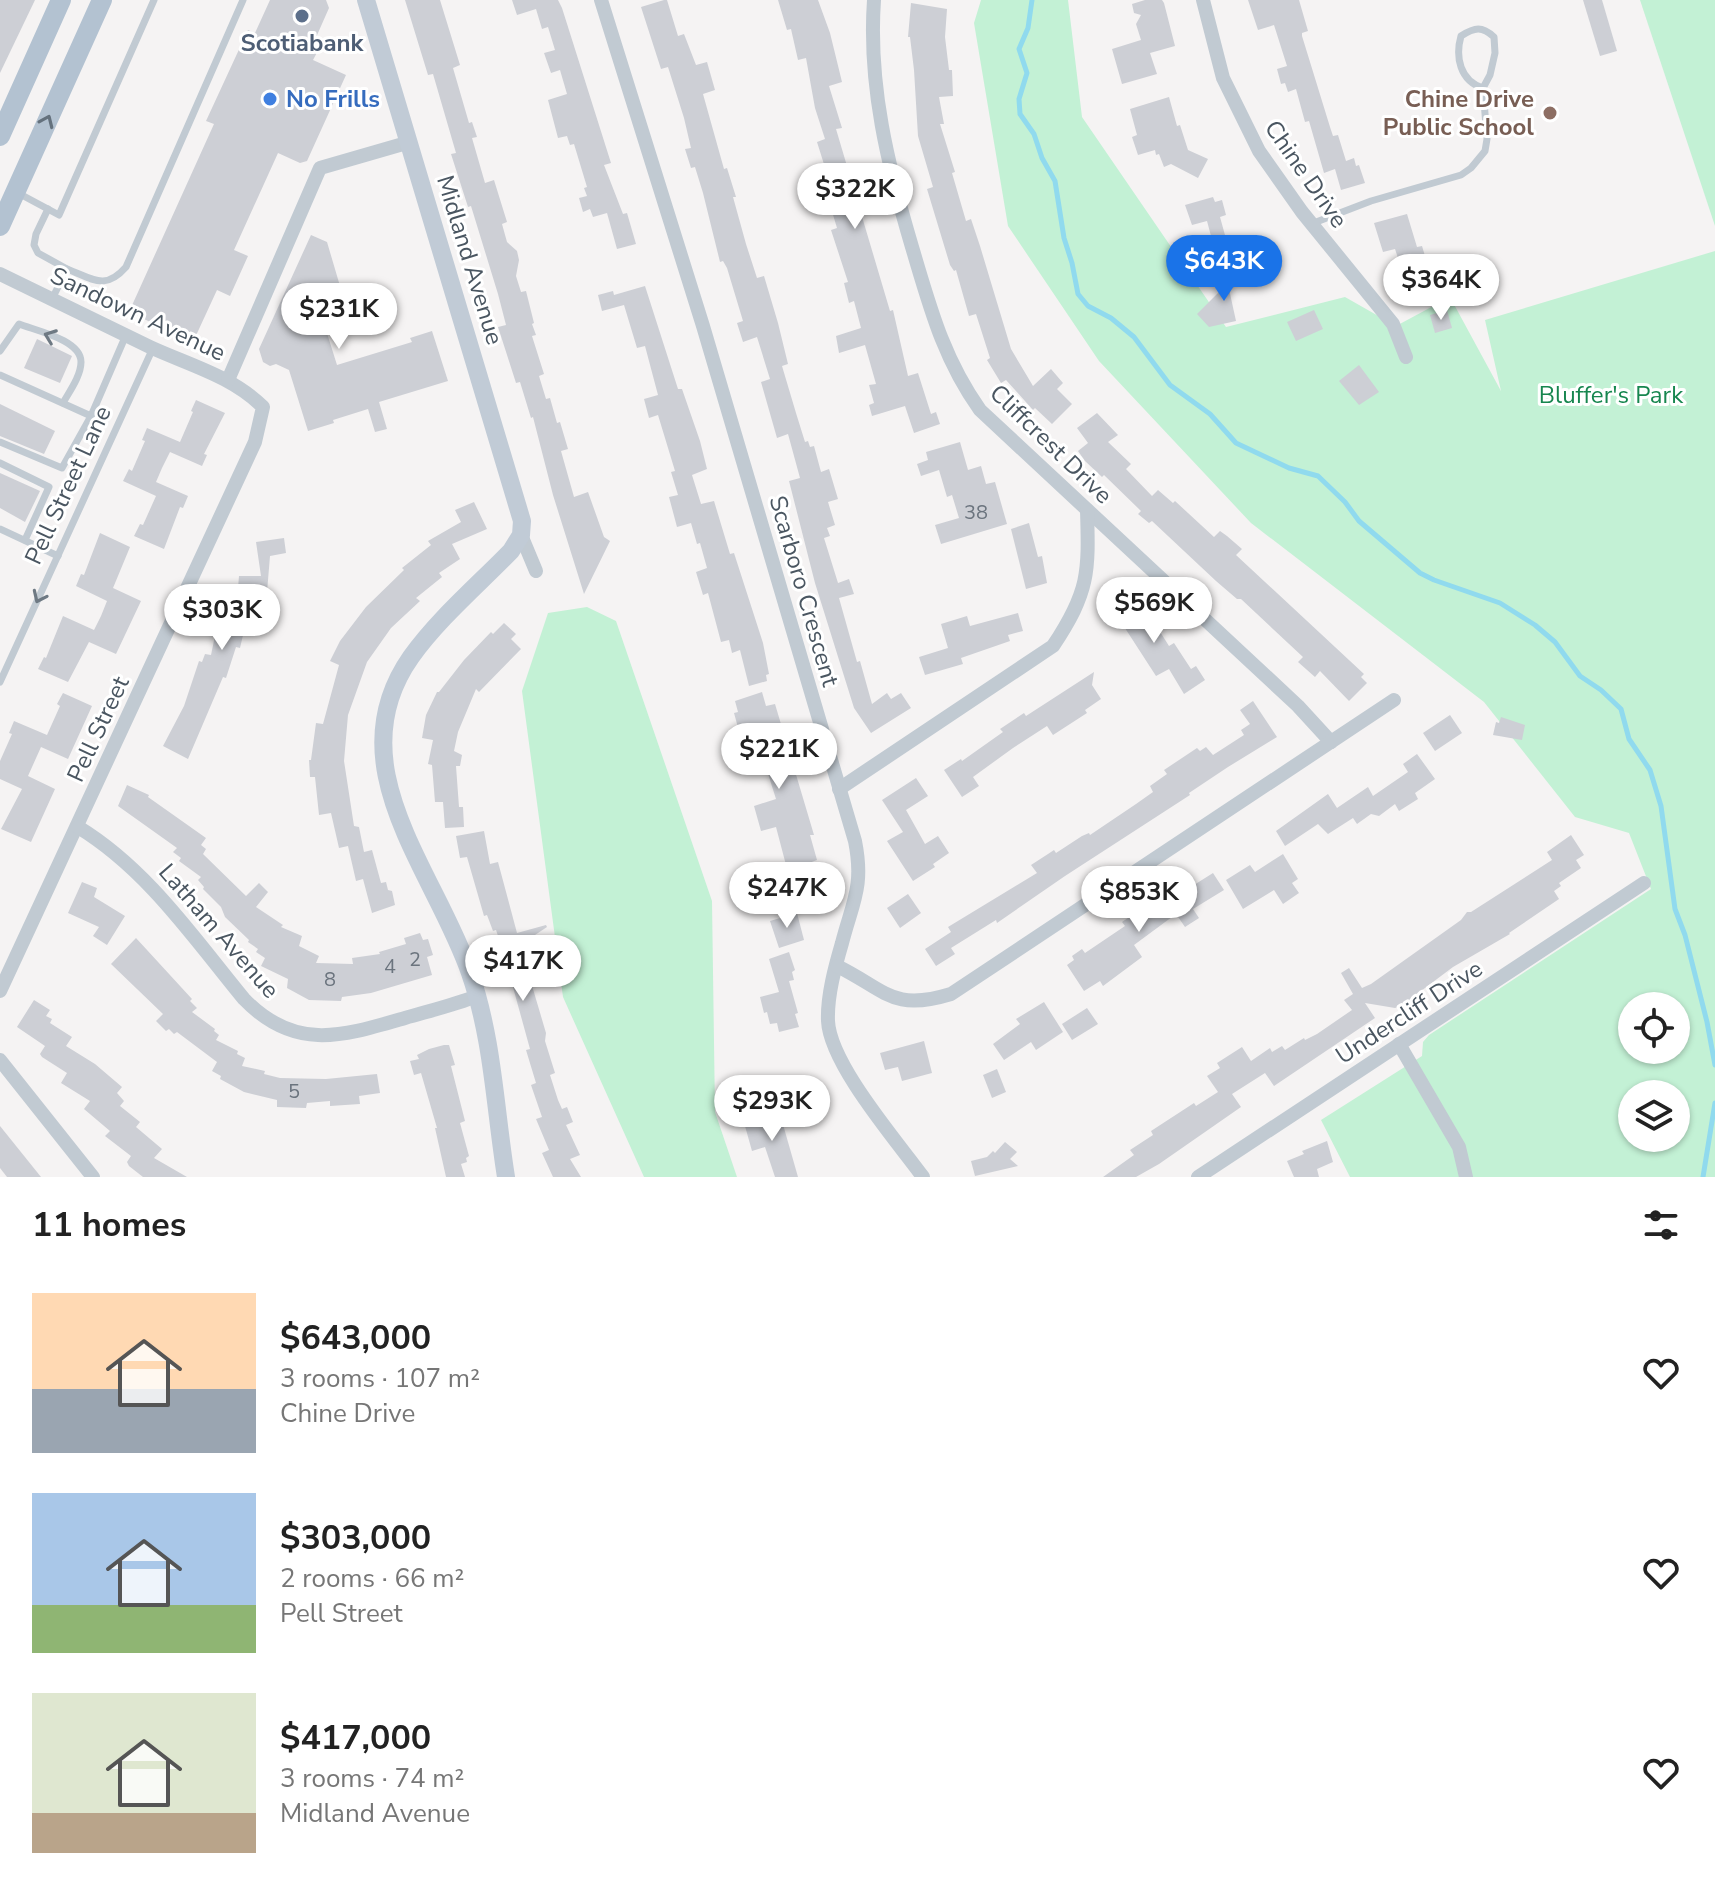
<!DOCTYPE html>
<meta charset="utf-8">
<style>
body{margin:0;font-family:"Nunito Sans",sans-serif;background:#f6f6f6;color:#222;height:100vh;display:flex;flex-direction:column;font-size:30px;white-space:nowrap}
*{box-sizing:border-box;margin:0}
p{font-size:26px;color:#767676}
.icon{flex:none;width:44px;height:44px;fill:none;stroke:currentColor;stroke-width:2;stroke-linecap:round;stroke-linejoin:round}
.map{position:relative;height:1177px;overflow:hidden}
.drawer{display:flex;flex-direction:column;background:#fff;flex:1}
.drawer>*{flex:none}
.buttons{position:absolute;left:1618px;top:992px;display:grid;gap:16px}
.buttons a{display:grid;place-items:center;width:72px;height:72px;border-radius:50%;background:#fff;box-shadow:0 2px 6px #0004;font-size:40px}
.price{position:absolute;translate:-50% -68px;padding:0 18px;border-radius:28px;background:#fff;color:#222;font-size:26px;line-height:52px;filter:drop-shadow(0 2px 4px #0008)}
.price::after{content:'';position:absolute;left:50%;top:48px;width:24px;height:18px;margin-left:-12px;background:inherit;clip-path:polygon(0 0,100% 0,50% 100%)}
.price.active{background:#1a73e8;color:#fff}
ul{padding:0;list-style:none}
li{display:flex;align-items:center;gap:24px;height:200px;padding:0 32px}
li span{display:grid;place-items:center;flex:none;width:224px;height:160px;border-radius:0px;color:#555}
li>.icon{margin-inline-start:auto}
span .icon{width:96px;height:96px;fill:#fffc;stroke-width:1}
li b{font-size:34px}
h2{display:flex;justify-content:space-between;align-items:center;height:96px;padding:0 32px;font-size:34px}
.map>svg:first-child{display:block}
.green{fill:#c3f1d5;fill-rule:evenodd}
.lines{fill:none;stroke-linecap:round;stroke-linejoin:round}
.stream{stroke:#90daee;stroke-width:5}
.building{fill:#cdcfd5}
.lane{stroke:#c1cad2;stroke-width:7}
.street{stroke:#c1cad2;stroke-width:14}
.secondary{stroke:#c1cbd6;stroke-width:18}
.primary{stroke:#b3c2d1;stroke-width:20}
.oneway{stroke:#64717d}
.oneway2{stroke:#6e7983}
.service-dot{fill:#5c6f8a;stroke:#fff;stroke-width:3}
.shop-dot{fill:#3f7fe0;stroke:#fff;stroke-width:3}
.education-dot{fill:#8d6e63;stroke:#fff;stroke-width:3}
.labels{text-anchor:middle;stroke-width:6;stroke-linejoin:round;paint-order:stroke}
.number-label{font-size:20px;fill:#6b747e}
.service-label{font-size:24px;font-weight:bold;fill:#4e5e75;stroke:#fff}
.shop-label{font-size:24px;font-weight:bold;fill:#366cbe;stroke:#fff;text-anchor:start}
.education-label{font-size:24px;font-weight:bold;fill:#785e54;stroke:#fff;text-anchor:end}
.street-label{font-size:24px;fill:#4a5661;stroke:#fff}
.park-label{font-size:24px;fill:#17864f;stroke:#fff}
</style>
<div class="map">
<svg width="1715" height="1177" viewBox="0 0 1715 1177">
<rect width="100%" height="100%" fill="#f5f3f3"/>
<g class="green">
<path d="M981 0H1068L1082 117 1226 327 1345 297 1396 326 1450 297 1501 391 1485 320 1715 251V1177H1350L1321 1120 1422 1056 1423 1042 1429 1035 1651 889 1629 833 1575 817 1484 702 1251 523 1099 361 1008 226 974 23ZM1632 1006H1676V1050H1632ZM1632 1094H1676V1138H1632Z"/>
<path d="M1640 0H1715V226Z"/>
<path d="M587 607 616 621 712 901 715 1112 737 1177H644L563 997 522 691 548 613Z"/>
</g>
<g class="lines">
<g class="stream">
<path d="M1032 0 1028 28 1019 49 1027 73 1019 99 1020 114 1034 134 1042 158 1055 181 1064 238 1072 263 1078 294 1088 306 1111 318 1134 337 1170 385 1210 414 1236 443 1289 468 1318 476 1345 502 1359 521 1420 573 1434 580 1500 603 1535 625 1555 642 1580 676 1601 690 1621 709 1629 739 1650 770 1661 806 1675 909 1685 935 1707 1022 1715 1065"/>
<path d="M1703 1177 1715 1103"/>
</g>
</g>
<g class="building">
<path d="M0 0H35L0 73Z"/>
<path d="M270 0H326L329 8 314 42 321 45 313 60 346 75 307 161 300 163 278 153 234 250 248 256 230 296 217 290 193 342 129 312 214 124 206 121 248 30 255 33Z"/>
<path d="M405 0H440L460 65 453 68 469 123 472 122 477 137 472 138 485 183 494 180 507 222 502 224 507 242 517 251 519 260 516 276 521 292 526 291 534 323 532 324 536 335 532 336 544 374 539 376 546 399 550 398 557 423 560 422 568 449 561 451 574 497 588 492 604 537 610 541 584 594 553 495 533 417 531 418 520 382 516 383 498 327 506 325 498 294 471 206 468 207 451 154 456 153 433 74 428 75Z"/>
<path d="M512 0H558L562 8 611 163 604 165 623 214 627 213 636 244 617 249 607 213 593 217 590 209 583 212 579 198 587 196 584 188 587 187 574 144 570 145 567 136 558 138 548 100 567 94 560 70 551 73 544 53 555 50 548 27 542 29 536 9 517 15Z"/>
<path d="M664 0H667L678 36 684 34 696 65 707 62 715 90 703 94 724 169 727 168 736 197H733L746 244 757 278 764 276 778 323 788 364 782 366 796 413 805 442 808 441 810 447 814 446 821 472 829 469 838 499 828 502 835 525 827 528 830 536 824 538 838 583 849 579 854 594 839 598 857 662 860 661 872 704 887 693 891 699 901 693 911 708 871 733 854 708 815 583 789 481 800 478 788 434 777 438 761 382 770 379 757 337 743 342 737 323 743 321 727 268 723 261 720 262 703 193 695 167 691 168 685 149 691 148 684 118 668 67 661 69 641 7Z"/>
<path d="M778 0H818L830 33 842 82 829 86 842 128 836 129 890 311 893 310 908 376 918 373 931 414 936 412 940 424 914 433 905 406 872 416 869 405 874 403 869 385 876 384 865 345 839 353 836 336 861 328 854 301 849 303 844 283 848 282 831 230 837 228 831 208 834 207 825 178 828 177 817 142 825 139 815 108 806 58 798 60 791 29 787 30Z"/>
<path d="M1145 0H1162L1164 3 1175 46 1150 53 1157 74 1122 84 1112 49 1141 40 1136 24 1141 15 1134 13 1132 4Z"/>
<path d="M1248 0H1299L1308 31 1302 33V36L1330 127 1333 136 1338 135 1346 161 1354 158 1356 166 1359 165 1365 183 1341 190 1335 169 1324 173 1309 121 1305 122 1296 89 1288 92 1285 83 1281 84 1277 69 1287 66 1274 25 1258 30Z"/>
<path d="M1583 0H1602L1617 51 1600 56Z"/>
<path d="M911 3 947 9 945 37 949 70H952L953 96 939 97 944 124H940L955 172 952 173 966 221 971 219 980 246 1011 349 1033 386 1051 369 1063 383 1057 389 1072 404 1052 424 1035 408 1033 410 1006 380 1001 383 987 360 990 358 976 314 969 316 956 270 954 271 950 265 927 189 933 187 918 136 914 70 910 37H908Z"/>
<path d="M1169 97 1177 126 1180 125 1188 150 1208 159 1198 178 1171 164 1164 167 1159 154 1156 155 1155 150 1138 155 1132 137 1137 135 1130 109Z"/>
<path d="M1213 197 1215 202 1222 200 1226 215 1220 217 1228 246 1238 242 1244 261 1209 275 1204 259 1215 255V251L1207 221 1192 225 1185 205Z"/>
<path d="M1407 214 1417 247 1422 246 1428 266 1403 273 1395 249 1383 252 1374 223Z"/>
<path d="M311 235 327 242 340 286 336 296 340 298 326 330 337 365 412 342 410 338 432 331 448 381 379 402 387 429 375 432 368 409 333 420 334 423 308 431 289 370 276 364 270 366 263 362 259 349Z"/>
<path d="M1246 265 1251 281 1229 289 1236 321 1209 327 1197 314Z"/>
<path d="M645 286 678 389H682L700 441 707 469 692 475 701 504 714 501 730 554 734 553 763 643 769 674 766 675 767 681 749 686 740 650 732 653 729 640 721 642 708 593 703 595 696 572 707 568 700 543 697 544 691 523 677 527 669 497 678 495 671 472 675 471 658 415 649 418 644 399 658 395 645 346 637 348 624 305 602 311 598 295 613 291 614 295Z"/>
<path d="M1314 310 1323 329 1296 341 1287 322Z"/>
<path d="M1447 310 1452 328 1435 333 1430 315Z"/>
<path d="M37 339 72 356 60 383 24 368Z"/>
<path d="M1359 365 1379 392 1359 405 1339 381Z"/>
<path d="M196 400 225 413 204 454 207 455 202 466 170 452 162 468 156 482 188 496 183 508 180 507 164 549 134 536 140 524 143 525 156 496 123 481 129 469 132 471 145 441 142 440 147 428 180 442 193 412 191 411Z"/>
<path d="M0 404 55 431 44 454 0 436Z"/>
<path d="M1097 413 1118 435 1108 442 1131 464 1126 469 1152 496 1158 490 1173 503 1175 501 1214 537 1220 531 1227 536 1242 549 1236 555 1364 674 1361 677 1367 683 1349 701 1320 671 1315 677 1298 662 1303 657 1241 599H1237L1216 581 1152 521 1149 523 1138 514 1141 511 1104 475 1102 477 1085 461 1078 451 1088 443 1077 428Z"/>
<path d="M960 442 968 470 981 466 986 484 995 482 1007 524 941 544 935 525 959 518 952 495 947 497 939 470 921 476 917 464 928 460 926 452Z"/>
<path d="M0 473 40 491 25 522 0 508Z"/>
<path d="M474 502 487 529 452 544 460 559 439 573 442 577 416 598 420 601 391 628 367 662 348 715 344 761 354 826 359 827 364 852 372 850 381 883 386 882 388 890 392 891 395 905 372 913 363 879 356 881 348 846 339 848 331 813 319 815 315 777H310L309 760H311L316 723 323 724 339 665 330 661 340 641 366 607 404 570 402 568 431 545 428 541 461 522 455 510Z"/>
<path d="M1029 523 1038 557 1042 556 1047 583 1026 589 1011 529Z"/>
<path d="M100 533 130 547 113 588 141 601 116 654 89 642 68 682 38 669 44 657 46 658 63 616 94 630 101 616 107 601 76 586 81 574 84 575Z"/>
<path d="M284 538 286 553 270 556 267 592H264L260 618H247L240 648 236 647 226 678 223 677 188 759 163 746 184 706 199 661 202 662 205 654 211 655 217 626 222 627 226 601 237 600 239 576H261L256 542Z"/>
<path d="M1121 595 1144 616 1153 629 1157 627 1169 646 1174 643 1191 669 1196 666 1205 680 1184 694 1169 669 1156 676 1123 625 1119 629 1103 615Z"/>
<path d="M1018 613 1023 631 1008 635 1010 641 961 658 963 664 925 675 919 657 948 648 941 624 967 616 970 626Z"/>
<path d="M504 623 516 634 511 639 521 649 479 692 476 689 458 732 454 751 462 755 460 766H456L459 807H463L464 827 445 828 443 802H435L432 765 428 764 433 740 422 738 426 715 437 692H439L464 660 491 632 493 634Z"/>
<path d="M1094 672 1092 685 1101 699 1085 710 1087 713 1053 735 1047 726 1013 748 973 777 979 786 962 797 944 770 961 759 962 761 1003 732 1000 729 1024 713 1026 716Z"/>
<path d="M762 692 766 706 775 704 814 835H810L817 860 809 863 818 890 812 892 814 898 796 903 776 827 761 831 754 806 776 799 764 761 753 765 747 760 734 713 738 712 735 701Z"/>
<path d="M63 693 92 706 68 759 41 747 28 776 55 789 31 842 1 829 22 789 0 779V761L12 734 9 733 14 721 47 735 60 706 57 704Z"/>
<path d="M1253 701 1277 737 1228 767 1189 793 1190 795 1065 876 997 923 996 920 951 948 955 954 936 966 925 949 951 932 948 927 1037 873 1031 865 1048 854 1054 850 1056 853 1082 836 1089 833 1090 835 1136 804 1153 792 1150 786 1167 774 1164 770 1197 748 1200 751 1206 747 1213 755 1244 735 1241 730 1250 724 1240 710Z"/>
<path d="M1450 715 1462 733 1435 751 1423 733Z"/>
<path d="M1501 717 1525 725 1522 740 1493 735 1496 722 1499 723Z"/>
<path d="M1417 754 1435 779 1415 793 1418 799 1399 811 1395 804 1379 816 1371 814 1357 824 1353 818 1328 834 1318 824 1285 846 1276 831 1328 794 1337 808 1368 787 1373 796 1408 772 1403 764Z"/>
<path d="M916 778 928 796 906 810 925 844 938 836 949 853 933 864 935 867 913 881 887 841 903 832 882 800Z"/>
<path d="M127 785 149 795 148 797 206 838 201 845 206 849 203 854 246 896 259 883 268 892 256 907 283 925 281 927 302 936 299 946 319 956 316 963 353 964 352 958 380 954 379 952 406 944 404 938 420 933 423 940 428 939 433 955 427 957 432 975 371 993 342 997 341 1001 309 1000 287 988 288 979 261 966 265 958 256 952 258 949 248 942 249 940 225 917 221 907 203 889 204 887 198 880 201 877 179 861 181 858 173 852 177 848 118 806Z"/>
<path d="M484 831 490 864 498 862 517 933 546 925 547 927 520 945 546 1033 545 1041 555 1073 550 1075 558 1100 562 1109 567 1107 573 1122 566 1125 580 1155 570 1159 581 1177H553L542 1153 549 1150 536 1119 542 1117 531 1085 536 1083 526 1050 530 1049 511 980H513L496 930 493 931 487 915 484 916 467 857 460 858 456 836Z"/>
<path d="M1571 835 1584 855 1576 860 1581 868 1559 883 1561 886 1554 891 1559 899 1509 933 1510 934 1453 967 1401 1006 1395 1008 1365 1003 1375 1018 1274 1086 1265 1073 1232 1094 1241 1107 1159 1164 1136 1177H1103L1134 1155 1130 1150 1153 1135 1151 1131 1194 1103 1196 1106 1218 1092 1207 1076 1220 1068 1217 1063 1242 1047 1251 1061 1270 1048 1272 1052 1282 1046 1285 1050 1304 1038 1305 1040 1317 1034 1352 1010 1344 1000 1353 994 1341 973 1349 968 1362 988 1371 984 1461 920 1467 912H1471L1552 860 1547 852Z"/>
<path d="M1283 854 1298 879 1292 883 1299 893 1283 904 1274 890 1243 909 1226 880 1250 865 1255 872Z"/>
<path d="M1213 873 1224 890 1193 909 1199 918 1185 927 1176 914 1134 945 1142 957 1103 986 1100 981 1084 991 1067 965 1074 960 1072 956 1082 949 1085 953 1125 926 1122 922 1144 907 1147 911 1179 889 1180 891 1193 883 1194 885Z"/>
<path d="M82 882 97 888 94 897 125 916 107 945 93 936 99 927 68 913Z"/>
<path d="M908 894 921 913 900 928 887 908Z"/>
<path d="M797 913 804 940 779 948 770 921Z"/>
<path d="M136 938 192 999 190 1001 197 1008 192 1012 215 1029 214 1031 219 1035 216 1040 238 1051 237 1054 245 1058 242 1066 265 1071 264 1074 280 1078 326 1079 377 1074 380 1093 359 1096 360 1104 330 1106V1101L307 1103 306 1108 277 1107V1100L244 1092 220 1079 221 1076 212 1071 217 1062 177 1032 174 1034 169 1029 166 1031 156 1021 163 1014 111 964Z"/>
<path d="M789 952 795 970 792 972 794 980 789 981 798 1013 795 1014 799 1027 779 1032 777 1023 770 1024 767 1012 764 1013 760 997 779 992 769 959Z"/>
<path d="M34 1000 50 1010 46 1016 52 1019 50 1023 72 1037 66 1046 95 1064 122 1087 117 1093 124 1101 120 1106 140 1122 136 1127 162 1149 154 1158 187 1177H143L129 1166 127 1162 131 1156 105 1136 110 1131 84 1109 90 1101 61 1083 67 1073 42 1057 40 1054 45 1046 17 1027Z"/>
<path d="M1044 1002 1063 1032 1036 1050 1031 1042 1004 1060 993 1044 1020 1024 1016 1019Z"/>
<path d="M1087 1008 1098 1024 1072 1040 1062 1024Z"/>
<path d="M924 1041 932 1073 902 1081 898 1067 885 1070 880 1053Z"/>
<path d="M444 1045H449L455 1065 451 1066 465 1121 460 1123 469 1156 466 1158 467 1162 461 1164 465 1177H446L435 1128H437L421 1073 414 1075 410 1061 419 1059 417 1055 429 1049Z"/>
<path d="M997 1069 1006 1092 992 1098 983 1075Z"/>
<path d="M773 1111 776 1123 782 1121 798 1177H775L765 1147 752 1151 743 1119Z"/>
<path d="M0 1126 41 1177H7L0 1168Z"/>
<path d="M1327 1141 1333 1162 1317 1169 1319 1177H1294L1287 1161 1304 1154 1302 1151Z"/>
<path d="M1005 1142 1017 1152 1010 1159 1018 1166 975 1176 971 1161 987 1157 993 1151 995 1153Z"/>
</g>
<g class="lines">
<g class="lane">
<path d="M18 193 59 215 154 0"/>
<path d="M48 209 36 234 34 245 38 253 67 269"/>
<path d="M1311 224 1371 201 1461 175 1471 168 1485 151 1487 139 1483 88 1490 75 1495 53 1494 37C1482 26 1475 27 1461 36 1455 57 1460 81 1483 88"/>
<path d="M52 299 67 269C93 279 105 291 126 267L243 0"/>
<path d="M0 351 19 324C37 331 81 340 81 362 81 376 69 392 63 403"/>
<path d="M0 375 91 416 126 335"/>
<path d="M0 442 62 468 91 416"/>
<path d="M0 463 49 487 25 540"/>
<path d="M0 529 58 556"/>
<path d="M0 682 153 348"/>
</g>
<g class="street">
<path d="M601 0 703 326 855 841C864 886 853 901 842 943 835 967 827 996 828 1021 830 1064 896 1140 923 1177"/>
<path d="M874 0C868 85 888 166 912 247 930 307 943 358 980 410L1298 706 1331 742"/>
<path d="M1203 0 1223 78 1259 151 1302 212 1393 324 1406 357"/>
<path d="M0 274C50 298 100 323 150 347 189 365 232 376 263 407L255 442 0 991"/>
<path d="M228 380 320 168 410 142"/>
<path d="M521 535 536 571"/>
<path d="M839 789 1053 646C1089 592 1089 573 1087 510"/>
<path d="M78 827C147 869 193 937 244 999 295 1052 343 1036 405 1018 429 1011 454 1005 477 996"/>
<path d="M837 966C886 990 892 1012 951 994L1394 700"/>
<path d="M1399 1044 1459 1147 1466 1177"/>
<path d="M0 1060 93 1177"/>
<path d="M1198 1177 1644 883"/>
</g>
<path class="secondary" d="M366 0 522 521 521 535 511 551C478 585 439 618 411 657 335 765 435 871 470 973 493 1039 495 1109 506 1177"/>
<g class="primary">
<path d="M0 136 61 0"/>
<path d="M0 226 102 0"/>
</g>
</g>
<defs><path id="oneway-chevron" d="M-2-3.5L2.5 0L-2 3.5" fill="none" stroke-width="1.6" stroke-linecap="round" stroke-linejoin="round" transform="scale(2)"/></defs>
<use class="oneway" href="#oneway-chevron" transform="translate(47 121) rotate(-66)"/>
<g class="oneway2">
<use href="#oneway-chevron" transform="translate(50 336) rotate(-159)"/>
<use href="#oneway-chevron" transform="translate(39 597) rotate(115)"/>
</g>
<circle class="service-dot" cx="302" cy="16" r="8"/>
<circle class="shop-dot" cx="270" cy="99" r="8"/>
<circle class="education-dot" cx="1550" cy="113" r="8"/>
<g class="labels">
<g class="number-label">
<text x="976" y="519">38</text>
<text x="415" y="966">2</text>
<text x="390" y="973">4</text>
<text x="330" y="986">8</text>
<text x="294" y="1098">5</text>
</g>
<g class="service-label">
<text x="302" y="51">Scotiabank</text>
</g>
<g class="shop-label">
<text x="286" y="107">No Frills</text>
</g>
<g class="education-label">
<text x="1534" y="107">Chine Drive<tspan x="1534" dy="28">Public School</tspan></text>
</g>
<g class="street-label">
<text transform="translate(1306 174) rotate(55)" y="8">Chine Drive</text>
<text transform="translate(470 260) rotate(73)" y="8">Midland Avenue</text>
<text transform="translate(138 314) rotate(25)" y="8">Sandown Avenue</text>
<text transform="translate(1051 444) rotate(44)" y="8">Cliffcrest Drive</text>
<text transform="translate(68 485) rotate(-65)" y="8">Pell Street Lane</text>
<text transform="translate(804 591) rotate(74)" y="8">Scarboro Crescent</text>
<text transform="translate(98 729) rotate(-65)" y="8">Pell Street</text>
<text transform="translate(219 931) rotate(49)" y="8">Latham Avenue</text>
<text transform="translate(1409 1012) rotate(-33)" y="8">Undercliff Drive</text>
</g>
<g class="park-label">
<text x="1611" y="403">Bluffer's Park</text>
</g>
</g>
</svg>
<div class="buttons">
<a><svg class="icon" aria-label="locate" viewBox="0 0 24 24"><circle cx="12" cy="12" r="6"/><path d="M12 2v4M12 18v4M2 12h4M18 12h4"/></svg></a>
<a><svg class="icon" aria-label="layers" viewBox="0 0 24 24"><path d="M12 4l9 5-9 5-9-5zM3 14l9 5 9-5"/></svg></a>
</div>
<b class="price" style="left:855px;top:231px">$322K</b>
<b class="price active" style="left:1224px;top:303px">$643K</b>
<b class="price" style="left:1441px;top:322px">$364K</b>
<b class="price" style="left:339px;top:351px">$231K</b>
<b class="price" style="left:1154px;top:645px">$569K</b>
<b class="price" style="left:222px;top:652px">$303K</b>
<b class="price" style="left:779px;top:791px">$221K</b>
<b class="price" style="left:787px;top:930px">$247K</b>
<b class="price" style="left:1139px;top:934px">$853K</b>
<b class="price" style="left:523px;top:1003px">$417K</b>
<b class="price" style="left:772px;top:1143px">$293K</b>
</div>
<section class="drawer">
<h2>11 homes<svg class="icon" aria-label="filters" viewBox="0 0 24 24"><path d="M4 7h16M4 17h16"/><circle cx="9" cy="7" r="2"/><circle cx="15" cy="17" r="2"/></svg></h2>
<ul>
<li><span style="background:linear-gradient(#ffd9b3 60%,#9aa5b1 0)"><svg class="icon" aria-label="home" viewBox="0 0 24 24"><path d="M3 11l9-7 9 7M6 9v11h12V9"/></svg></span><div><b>$643,000</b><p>3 rooms · 107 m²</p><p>Chine Drive</p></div><svg class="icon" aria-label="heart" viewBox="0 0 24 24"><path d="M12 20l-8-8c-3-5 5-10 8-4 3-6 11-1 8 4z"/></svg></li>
<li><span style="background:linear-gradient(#a9c7e8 70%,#8fb573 0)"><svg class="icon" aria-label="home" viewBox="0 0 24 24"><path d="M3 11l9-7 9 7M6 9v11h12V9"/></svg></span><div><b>$303,000</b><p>2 rooms · 66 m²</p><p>Pell Street</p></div><svg class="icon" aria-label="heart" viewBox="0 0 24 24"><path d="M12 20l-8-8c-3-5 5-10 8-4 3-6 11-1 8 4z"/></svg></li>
<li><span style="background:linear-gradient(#dfe7d0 75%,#b9a48a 0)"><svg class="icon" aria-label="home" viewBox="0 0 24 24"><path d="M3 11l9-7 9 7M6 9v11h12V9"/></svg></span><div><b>$417,000</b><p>3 rooms · 74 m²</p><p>Midland Avenue</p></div><svg class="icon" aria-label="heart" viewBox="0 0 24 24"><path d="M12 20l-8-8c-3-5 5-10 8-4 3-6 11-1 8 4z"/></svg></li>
</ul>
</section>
